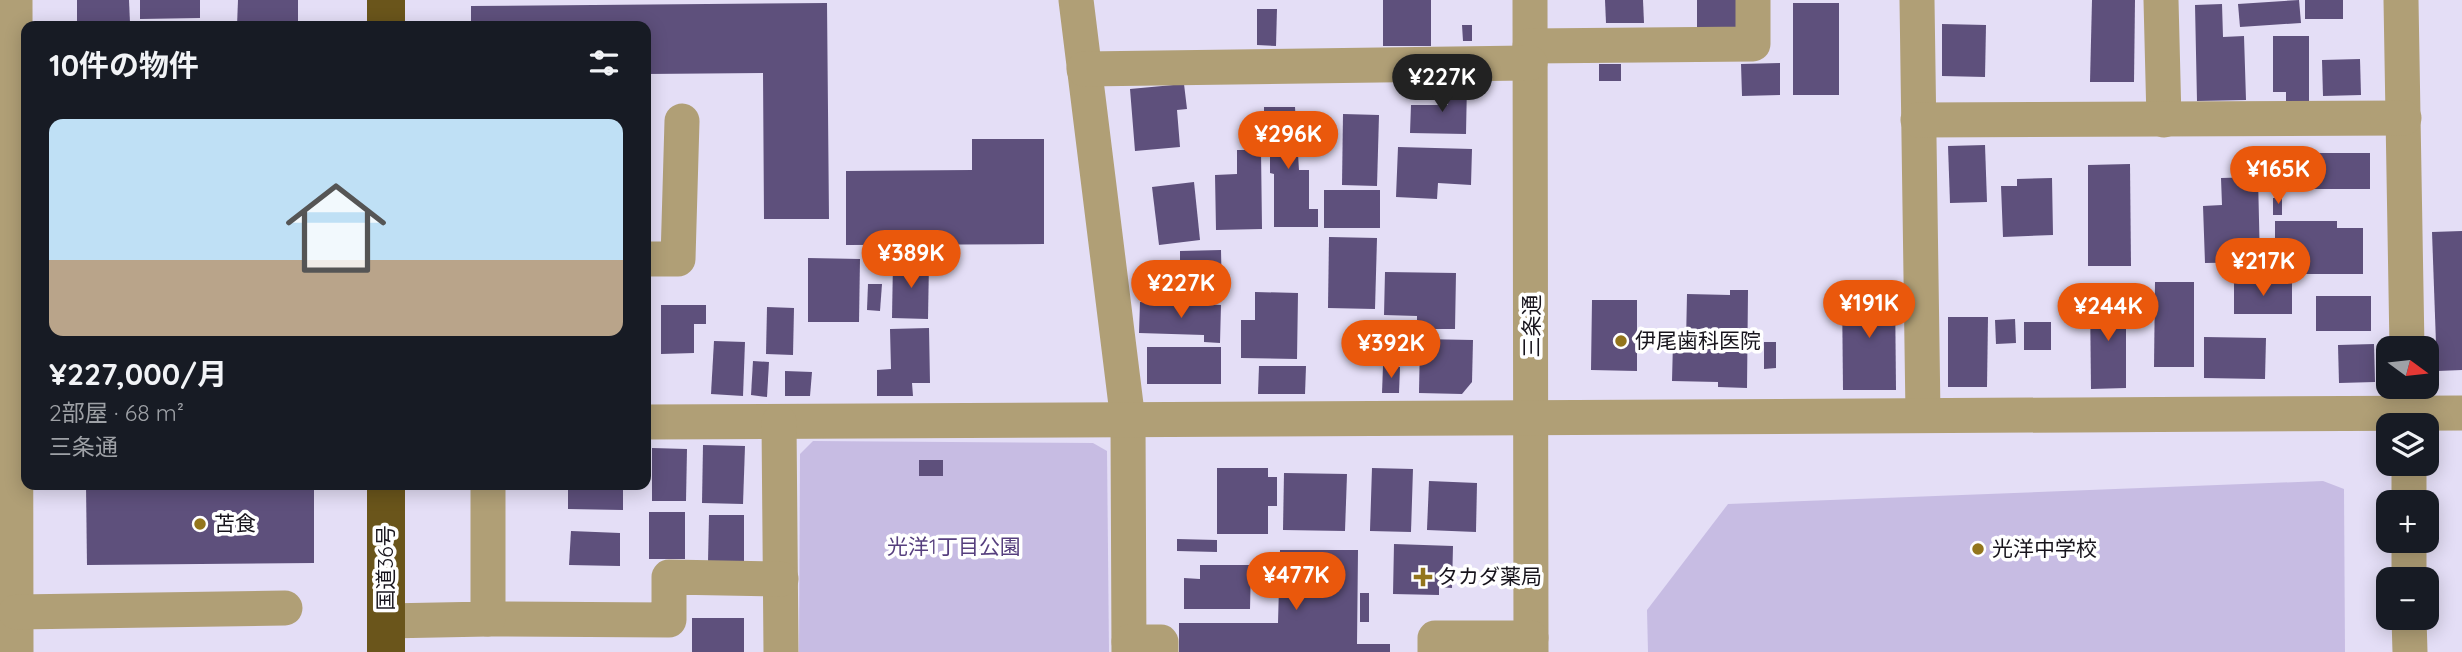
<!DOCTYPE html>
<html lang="ja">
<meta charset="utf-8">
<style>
body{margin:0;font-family:Quicksand,"Noto Sans JP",sans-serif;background:#20242c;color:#f1f3f6;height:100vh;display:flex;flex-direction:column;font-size:26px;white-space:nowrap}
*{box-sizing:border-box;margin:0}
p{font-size:23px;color:#9ea1a6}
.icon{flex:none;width:38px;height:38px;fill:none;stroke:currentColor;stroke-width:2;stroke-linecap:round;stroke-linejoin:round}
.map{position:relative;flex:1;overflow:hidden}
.sheet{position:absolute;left:21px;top:21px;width:630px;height:469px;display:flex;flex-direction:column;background:#171b24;border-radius:14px;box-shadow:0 4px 18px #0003}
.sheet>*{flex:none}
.needle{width:46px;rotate:105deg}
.controls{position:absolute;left:2376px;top:336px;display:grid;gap:14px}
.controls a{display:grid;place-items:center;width:63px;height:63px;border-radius:14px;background:#171b24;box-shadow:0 4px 18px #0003;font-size:35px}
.price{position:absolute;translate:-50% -60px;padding:0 16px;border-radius:24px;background:#ea580c;color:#fff;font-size:23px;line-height:46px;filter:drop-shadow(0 2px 4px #0008)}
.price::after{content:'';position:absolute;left:50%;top:42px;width:21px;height:16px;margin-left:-10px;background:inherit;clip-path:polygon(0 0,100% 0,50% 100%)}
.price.active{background:#222;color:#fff}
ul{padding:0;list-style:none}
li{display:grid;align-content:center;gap:14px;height:371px;padding:0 28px}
li span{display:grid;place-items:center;height:217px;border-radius:14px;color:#555}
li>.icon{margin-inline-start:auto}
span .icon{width:126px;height:126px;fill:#fffc;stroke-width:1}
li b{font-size:30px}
h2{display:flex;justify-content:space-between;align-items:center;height:84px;padding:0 28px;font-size:30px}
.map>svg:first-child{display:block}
.green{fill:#c7bce3}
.building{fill:#5e507c}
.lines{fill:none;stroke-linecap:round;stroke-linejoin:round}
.minor{stroke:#b09f76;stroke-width:35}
.highway{stroke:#6a551b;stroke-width:38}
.poi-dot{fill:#93751c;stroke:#fff;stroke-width:2.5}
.labels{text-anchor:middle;stroke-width:7;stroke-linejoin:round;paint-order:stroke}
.street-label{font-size:21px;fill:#17141c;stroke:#fff}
.poi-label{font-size:21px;fill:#17141c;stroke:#fff;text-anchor:start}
.park-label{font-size:21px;fill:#563f7e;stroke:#fff}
</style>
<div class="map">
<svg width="2462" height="652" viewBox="0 0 2462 652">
<rect width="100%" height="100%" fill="#e4def6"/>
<g class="green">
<path d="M813 441 1093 443 1107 451 1109 652H799L800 454Z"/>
<path d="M2323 481 2344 489 2345 652H1648L1647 610 1728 504Z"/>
</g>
<g class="building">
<path d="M77 0H129L130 23 77 25Z"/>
<path d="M140 0H200V18L140 19Z"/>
<path d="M238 0H298V26H237Z"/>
<rect x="1383" y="0" width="48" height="46"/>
<path d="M1605 0H1643L1644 23H1606Z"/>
<rect x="1697" y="0" width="42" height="37"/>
<path d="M2092 0H2135L2134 82H2090Z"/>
<path d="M2299 0 2301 23 2240 27 2238 4Z"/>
<rect x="2305" y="0" width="38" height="19"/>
<path d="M827 3 829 219H764L763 73 646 74V26H471V6Z"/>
<rect x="1793" y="3" width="46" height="92"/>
<path d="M2222 4 2223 37 2244 36 2246 100 2197 101 2195 5Z"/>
<path d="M1257 9H1277L1276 46 1257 45Z"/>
<path d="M1942 24 1986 25 1985 77 1942 76Z"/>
<path d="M1462 25H1472V41H1463Z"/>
<path d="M2273 36H2309V102L2286 101V92H2273Z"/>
<path d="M2360 59 2361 95 2323 96 2322 60Z"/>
<path d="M1780 63V95L1742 96 1741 64Z"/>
<rect x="1599" y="64" width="22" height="17"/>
<path d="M1448 83H1467L1466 134 1410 133 1411 105H1448Z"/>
<path d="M1184 84 1187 109 1177 110 1180 147 1135 151 1130 89Z"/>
<path d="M1264 107H1295L1299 170H1309V209H1318V227H1274V174L1270 173V145H1264Z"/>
<path d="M1343 114 1379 115 1377 186 1342 185Z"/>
<path d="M972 139H1044V244L846 245V171L972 170Z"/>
<path d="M1985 145 1987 202 1950 203 1948 146Z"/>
<path d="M1398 147 1472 149 1471 185 1438 183 1437 199 1396 197Z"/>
<path d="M1237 150H1261L1262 229 1216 230 1215 175 1237 174Z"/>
<rect x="2274" y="153" width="96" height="36"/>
<path d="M2130 164 2131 266H2088V165Z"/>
<path d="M2258 177 2260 262 2205 263 2203 206 2222 205 2221 178Z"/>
<path d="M2052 178 2053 235 2003 237 2001 186H2017V179Z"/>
<path d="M1194 182 1200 240 1159 245 1152 187Z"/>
<rect x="1324" y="190" width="56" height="38"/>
<path d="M2282 197V215H2273V198Z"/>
<path d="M2275 221H2337V228H2363V274H2275Z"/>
<path d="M2462 231V370L2437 371 2432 232Z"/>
<path d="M1329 237 1377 238 1375 309 1328 308Z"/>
<path d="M1221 250 1222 296 1165 298 1164 263H1180V251Z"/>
<path d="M808 258 860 259 859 322H808Z"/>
<path d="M893 261 929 262 928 319 892 318Z"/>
<path d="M1385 272 1456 273 1455 329H1417V316L1384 315Z"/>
<path d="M2155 282H2194V367H2154Z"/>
<rect x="2234" y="283" width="58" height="31"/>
<path d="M868 284H882L880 311 867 310Z"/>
<path d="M1730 290H1748L1747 388 1718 387V382L1672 381 1673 342H1686L1687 294 1730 295Z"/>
<path d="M1895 290 1896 390H1843L1842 291Z"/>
<path d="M1255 292 1298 293 1297 359 1241 358V320H1255Z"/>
<rect x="2316" y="296" width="55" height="35"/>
<path d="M2090 297H2126V388L2091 389Z"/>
<path d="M1592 300H1637V334H1649V347H1637V371L1591 370Z"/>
<path d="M1140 302 1221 305 1220 343 1204 342V335L1139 333Z"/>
<path d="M661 305H706V324H694V353L661 354Z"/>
<path d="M767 307 794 308 793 355 766 354Z"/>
<path d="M1948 317H1988L1987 387H1948Z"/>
<path d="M2015 319 2016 343 1996 344 1995 320Z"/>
<rect x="2024" y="322" width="27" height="28"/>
<path d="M929 328 930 383H912L913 396H877V370L891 369 890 329Z"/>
<path d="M2204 337 2266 338 2265 379 2204 378Z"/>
<path d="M1420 339 1473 340 1472 382 1462 394 1419 393Z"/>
<path d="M714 341 745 342 743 396 711 394Z"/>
<path d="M1764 342H1776V368L1764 369Z"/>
<path d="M2374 344 2375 382 2339 383 2338 345Z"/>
<rect x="1147" y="347" width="74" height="37"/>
<path d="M753 361 769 362 767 397 751 395Z"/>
<rect x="646" y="366" width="5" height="32"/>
<path d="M1259 366H1306L1305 394H1258Z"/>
<path d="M1383 366 1400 367 1399 393H1382Z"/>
<path d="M785 371 812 372 810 396H785Z"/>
<path d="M703 445 745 446 743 504 702 503Z"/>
<path d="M652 448 687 449 686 501H652Z"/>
<rect x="919" y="460" width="24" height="16"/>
<path d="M1217 468H1268V477H1277V506H1268V534H1217Z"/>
<path d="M1372 468 1413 469 1411 532 1370 531Z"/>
<path d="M1284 473 1347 474 1345 531 1283 530Z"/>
<path d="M1429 481 1477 483 1476 532 1427 530Z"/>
<path d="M86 485H314V563L87 565Z"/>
<path d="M568 485H623V510L568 509Z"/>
<rect x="649" y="512" width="36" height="47"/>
<path d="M709 515H744V562H708Z"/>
<path d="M571 531 620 533V566L569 565Z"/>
<path d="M1177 539 1217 540V552L1177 551Z"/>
<path d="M1394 544 1453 546 1452 588 1439 587V595L1393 594Z"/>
<path d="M1280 550H1358L1357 644H1390V652H1179V623H1278Z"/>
<path d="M1200 565H1251L1250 609H1184V578L1200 579Z"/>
<rect x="1360" y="593" width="9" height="29"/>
<rect x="692" y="618" width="52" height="34"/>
</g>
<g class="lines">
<g class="minor">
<path d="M15 0 16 652"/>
<path d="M1076 0 1128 421 1129 652"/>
<path d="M1530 0 1531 652"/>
<path d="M1917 0 1923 414"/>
<path d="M2161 0 2164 120"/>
<path d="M2401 0 2407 348"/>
<path d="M1530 46 1753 44V0"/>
<path d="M1084 69 1530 63"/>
<path d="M1918 120 2404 118"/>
<path d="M646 259H678L682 121"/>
<path d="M646 422 2462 413"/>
<path d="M779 422 781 652"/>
<path d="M2409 464V502"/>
<path d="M2409 541V579"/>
<path d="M16 612 285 608"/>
<path d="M2409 618 2410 652"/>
<path d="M488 619 669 620V577L781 579"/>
<path d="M386 621 488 619V485"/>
<path d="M1129 642H1161V652"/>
<path d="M1435 652V638H1531"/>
</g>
<g class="highway">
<path d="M386 0V26"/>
<path d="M386 652V485"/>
</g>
</g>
<g class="poi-dot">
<circle cx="1621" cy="341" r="7"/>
<circle cx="200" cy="524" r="7"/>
<circle cx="1978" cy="549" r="7"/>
<path d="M1419.5 566.5h7v7h7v7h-7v7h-7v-7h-7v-7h7z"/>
</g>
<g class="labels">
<g class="street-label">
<text transform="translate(1532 326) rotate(-90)" y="7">三条通</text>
<text transform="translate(386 568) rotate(-90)" y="7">国道36号</text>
</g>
<g class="poi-label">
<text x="1635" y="348">伊尾歯科医院</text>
<text x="214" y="531">苫食</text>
<text x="1992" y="556">光洋中学校</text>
<text x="1437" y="584">タカダ薬局</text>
</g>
<g class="park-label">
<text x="954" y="554">光洋1丁目公園</text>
</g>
</g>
</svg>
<div class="controls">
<a><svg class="needle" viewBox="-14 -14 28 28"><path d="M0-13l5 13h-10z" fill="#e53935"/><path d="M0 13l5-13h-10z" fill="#9ea1a6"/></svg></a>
<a><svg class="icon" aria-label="layers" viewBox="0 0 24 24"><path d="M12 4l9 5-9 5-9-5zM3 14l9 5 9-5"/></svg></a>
<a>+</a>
<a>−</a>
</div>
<b class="price active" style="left:1442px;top:114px">¥227K</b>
<b class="price" style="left:1288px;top:171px">¥296K</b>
<b class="price" style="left:2278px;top:206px">¥165K</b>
<b class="price" style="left:911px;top:290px">¥389K</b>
<b class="price" style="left:2263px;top:298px">¥217K</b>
<b class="price" style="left:1181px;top:320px">¥227K</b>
<b class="price" style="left:1869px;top:340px">¥191K</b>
<b class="price" style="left:2108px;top:343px">¥244K</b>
<b class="price" style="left:1391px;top:380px">¥392K</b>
<b class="price" style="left:1296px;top:612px">¥477K</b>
<section class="sheet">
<h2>10件の物件<svg class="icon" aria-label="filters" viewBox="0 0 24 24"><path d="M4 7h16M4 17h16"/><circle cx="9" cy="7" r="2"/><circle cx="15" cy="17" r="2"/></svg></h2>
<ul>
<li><span style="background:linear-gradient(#bfe0f5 65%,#b9a48a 0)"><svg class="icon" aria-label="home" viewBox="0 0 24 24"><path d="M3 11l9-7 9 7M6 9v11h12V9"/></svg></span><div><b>¥227,000/月</b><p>2部屋 · 68 m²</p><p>三条通</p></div></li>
</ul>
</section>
</div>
